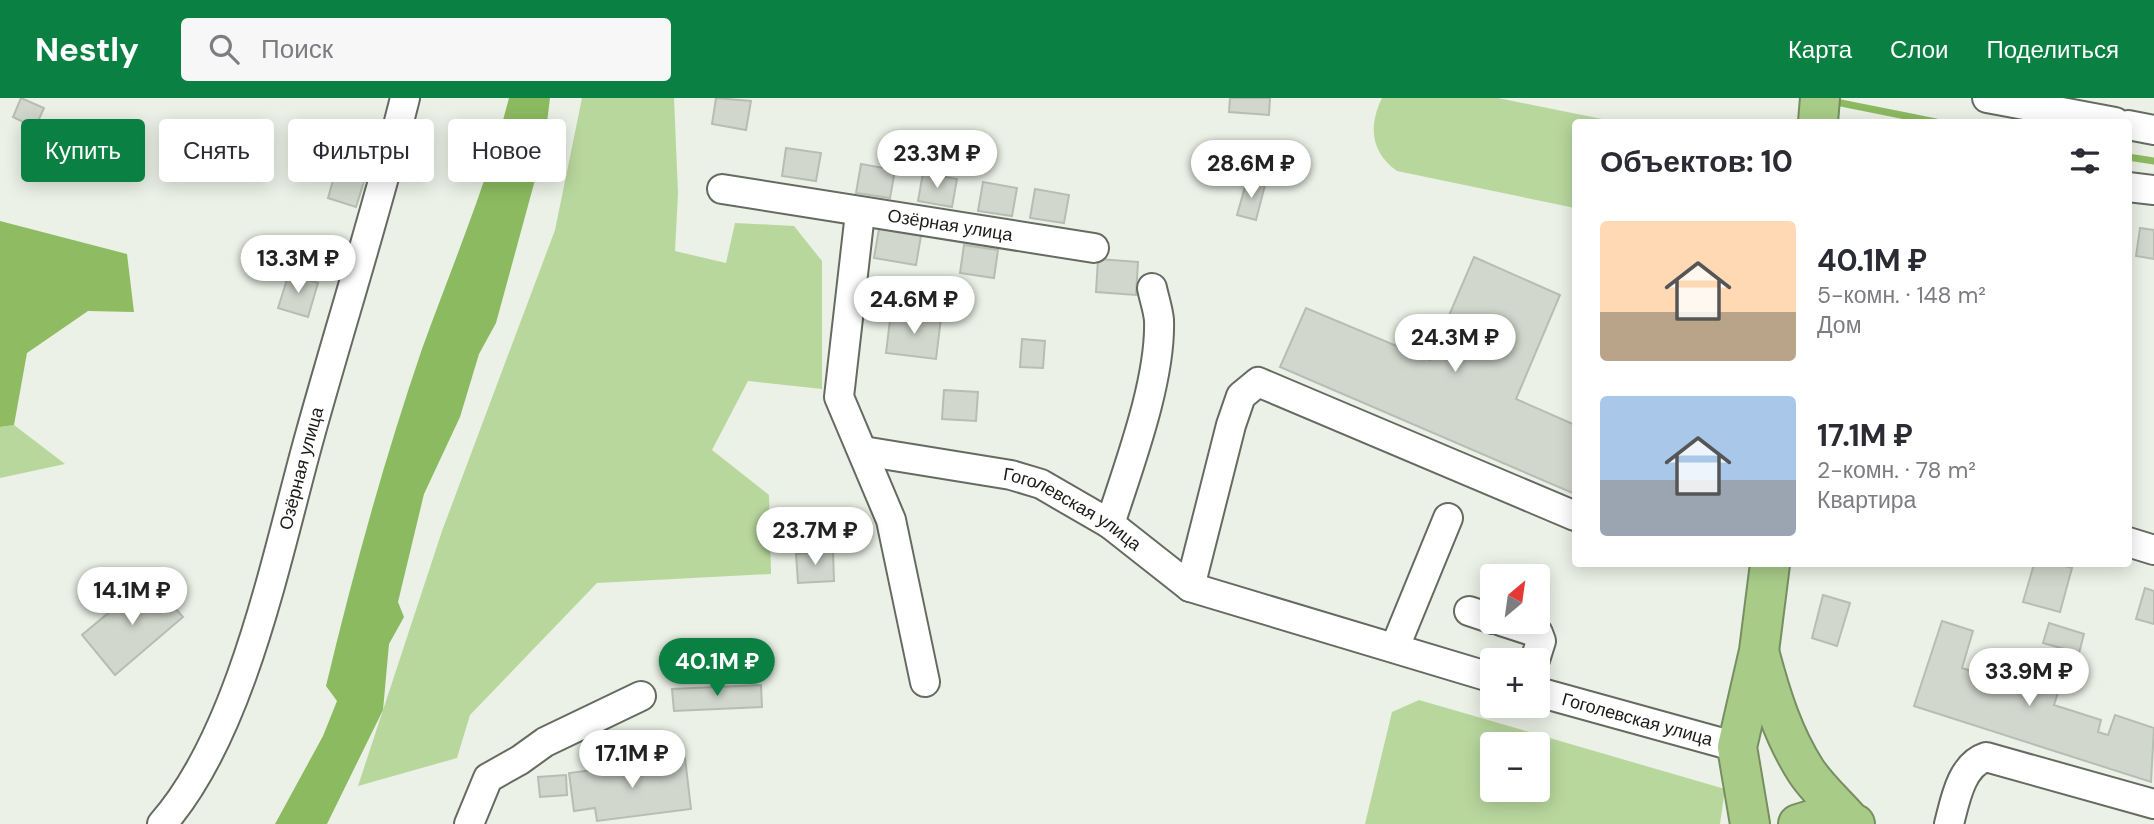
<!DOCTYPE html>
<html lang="ru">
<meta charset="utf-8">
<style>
body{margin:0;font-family:"DM Sans",sans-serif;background:#f7f7f7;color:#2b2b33;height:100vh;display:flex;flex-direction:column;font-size:26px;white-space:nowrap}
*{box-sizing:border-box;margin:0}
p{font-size:23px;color:#7c7c81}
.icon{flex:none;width:38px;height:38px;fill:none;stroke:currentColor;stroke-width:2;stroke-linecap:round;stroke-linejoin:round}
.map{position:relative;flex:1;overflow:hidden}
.sheet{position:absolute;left:1572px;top:21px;width:560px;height:448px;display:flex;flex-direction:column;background:#fff;border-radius:7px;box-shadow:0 4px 18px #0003}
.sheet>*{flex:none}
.hud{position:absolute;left:21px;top:21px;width:665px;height:63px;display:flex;gap:14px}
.needle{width:46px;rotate:29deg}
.fabs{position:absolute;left:1480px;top:466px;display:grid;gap:14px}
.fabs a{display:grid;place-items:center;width:70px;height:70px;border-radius:7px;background:#fff;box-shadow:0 4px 18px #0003;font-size:35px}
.price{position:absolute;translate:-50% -60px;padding:0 16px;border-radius:24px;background:#fff;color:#222;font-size:23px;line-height:46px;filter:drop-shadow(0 2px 4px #0008)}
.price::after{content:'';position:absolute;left:50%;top:42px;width:21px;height:16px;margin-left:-10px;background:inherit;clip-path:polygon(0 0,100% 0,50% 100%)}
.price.selected{background:#0b8043;color:#fff}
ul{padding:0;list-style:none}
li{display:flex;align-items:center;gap:21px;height:175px;padding:0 28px}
li span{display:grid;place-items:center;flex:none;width:196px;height:140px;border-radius:7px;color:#555}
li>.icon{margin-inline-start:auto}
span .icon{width:84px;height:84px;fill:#fffc;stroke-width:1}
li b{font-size:30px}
h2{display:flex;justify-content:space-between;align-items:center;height:84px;padding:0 28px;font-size:30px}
.chip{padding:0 24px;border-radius:7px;background:#fff;box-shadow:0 4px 18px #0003;font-size:24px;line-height:63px}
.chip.selected{background:#0b8043;color:#fff}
header{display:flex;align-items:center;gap:42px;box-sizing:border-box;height:98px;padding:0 35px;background:#0b8043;color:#fff}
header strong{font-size:33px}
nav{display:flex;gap:38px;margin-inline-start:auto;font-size:24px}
.search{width:490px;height:63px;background:#f7f7f7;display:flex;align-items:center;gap:18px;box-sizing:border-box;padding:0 24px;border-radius:7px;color:#7c7c81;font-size:26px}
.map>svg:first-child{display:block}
.green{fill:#b8d79d;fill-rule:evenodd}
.forest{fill:#8fbc62}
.water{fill:#8cba60}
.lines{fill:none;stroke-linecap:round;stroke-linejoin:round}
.stream{stroke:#8cba60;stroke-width:7}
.building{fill:#d1d7cc;stroke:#b7bdb2;stroke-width:2}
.minor-casing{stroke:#656b61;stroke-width:32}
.highway-casing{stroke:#768e61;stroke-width:42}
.minor{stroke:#fff;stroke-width:28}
.highway{stroke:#a8cc88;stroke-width:38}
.labels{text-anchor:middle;stroke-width:6;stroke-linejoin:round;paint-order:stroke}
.street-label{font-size:18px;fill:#1a1c18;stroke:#ebf1e6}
</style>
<header>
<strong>Nestly</strong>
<div class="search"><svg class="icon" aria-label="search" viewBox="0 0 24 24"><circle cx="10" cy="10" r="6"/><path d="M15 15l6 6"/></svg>Поиск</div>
<nav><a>Карта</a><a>Слои</a><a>Поделиться</a></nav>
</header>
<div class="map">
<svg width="2154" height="726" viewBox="0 0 2154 726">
<rect width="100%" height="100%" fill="#ebf1e6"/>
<g class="green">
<path d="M582 0H674L678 95 675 153 726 165 735 125 794 128 822 163V291L748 283 712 352 769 397 771 476 597 485 470 617 457 660 358 688 442 433 555 132Z"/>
<path d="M1382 0H1498L1617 24H1575V110L1397 73C1371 54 1368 29 1382 0Z"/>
<path d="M14 327 65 366 0 380V329Z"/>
<path d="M1419 602 1725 691 1720 726H1365L1392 614ZM1493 646H1538V691H1493Z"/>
</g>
<path class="forest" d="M0 123 127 156 134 214 88 213 27 255 14 327 0 329Z"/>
<path class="water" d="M509 0H550L544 49 496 225 479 256 460 319 424 396 398 504 404 519 389 546 383 612 327 726H275L323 638 337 603 326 588C353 475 384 362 422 251 452 168 487 86 509 0Z"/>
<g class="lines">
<g class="stream">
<path d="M1831 3 1936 24"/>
<path d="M2128 59 2154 63"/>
</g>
</g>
<g class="building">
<path d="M21 0 44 10 35 30 13 19Z"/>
<path d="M716 0 751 3 746 32 712 26Z"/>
<path d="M1230 0H1270L1269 17 1229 14Z"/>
<path d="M239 31 271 32 270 62 239 60Z"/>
<path d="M88 34 120 40 115 70 83 64Z"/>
<path d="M786 50 821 55 816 83 782 78Z"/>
<path d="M338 65 367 74 356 109 328 100Z"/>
<path d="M861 66 895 72 890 100 856 95Z"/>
<path d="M923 75 957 81 952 109 918 103Z"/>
<path d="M1247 82 1265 87 1256 122 1237 117Z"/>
<path d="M983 84 1017 90 1012 118 978 113Z"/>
<path d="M1035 91 1069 97 1064 125 1030 120Z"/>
<path d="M880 125 922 132 916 167 874 160Z"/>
<path d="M2140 130 2154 132V161L2136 158Z"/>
<path d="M964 147 998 152 994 180 960 175Z"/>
<path d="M1474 159 1560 197 1516 301 1575 327V396L1280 269 1306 210 1430 262Z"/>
<path d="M1098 161 1138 164 1136 197 1096 194Z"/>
<path d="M289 175 318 185 308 219 278 210Z"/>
<path d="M891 214 941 220 936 261 886 255Z"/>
<path d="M1022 241 1045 243 1043 270 1020 269Z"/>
<path d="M944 292 978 294 976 323 942 321Z"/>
<path d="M833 453 834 483 798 485 796 456Z"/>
<path d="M2034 466H2056L2072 470 2060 514 2023 504Z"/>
<path d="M149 481 183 519 115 577 82 537Z"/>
<path d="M2145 490 2154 493V526L2136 521Z"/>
<path d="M1823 497 1850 505 1837 548 1812 540Z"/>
<path d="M1942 523 1973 533 1962 570 2021 589 2033 552 2068 564 2054 607 2101 622 2098 634 2108 637 2115 617 2154 630 2151 684 1914 608Z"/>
<path d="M2049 525 2084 536 2079 555 2043 545Z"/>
<path d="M761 587 762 609 674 613 672 591Z"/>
<path d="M685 660 691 711 597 723 595 710 574 713 569 675Z"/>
<path d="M566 677 567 697 540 699 538 679Z"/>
</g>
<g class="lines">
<g class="minor-casing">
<g id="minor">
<path d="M1987 0 2115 24"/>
<path d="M2128 27 2154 32"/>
<path d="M2128 89 2154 92"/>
<path id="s1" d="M722 91 1094 150"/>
<path d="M860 115 839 299 891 422 925 584"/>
<path id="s2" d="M863 353 1011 377 1041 386 1110 426 1190 489 1493 580"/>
<path d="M1110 426C1129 367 1161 283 1159 222 1158 211 1154 200 1152 190"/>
<path d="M2128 444 2154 452"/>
<path d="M1190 489 1231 327 1241 298 1258 284 1575 418"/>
<path d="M1469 513 1493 521"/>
<path d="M1501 523 1538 535 1541 543 1535 562"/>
<path d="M1395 549 1448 420"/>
<path id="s3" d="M1538 594 1737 649"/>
<path id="s4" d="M162 726C243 634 277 455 310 337 341 225 377 113 405 0"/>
<path d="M469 726 488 680 520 662 545 644 641 598"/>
<path d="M1949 726C1955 703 1961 667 1986 659L2154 706"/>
</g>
</g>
<g class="highway-casing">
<g id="highway">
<path d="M1818 24 1820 0"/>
<path d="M1760 557C1771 598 1783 637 1806 673 1818 691 1835 706 1849 722"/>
<path d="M1750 726 1737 649 1759 553 1770 466"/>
<path d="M1798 726 1821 719 1855 726"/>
</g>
</g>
<use href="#minor" class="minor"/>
<use href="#highway" class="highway"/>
</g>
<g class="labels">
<g class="street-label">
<text dy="6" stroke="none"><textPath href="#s1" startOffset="231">Озёрная улица</textPath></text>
<text dy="6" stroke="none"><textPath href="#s4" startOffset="385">Озёрная улица</textPath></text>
<text dy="6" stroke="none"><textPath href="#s2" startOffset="220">Гоголевская улица</textPath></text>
<text dy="6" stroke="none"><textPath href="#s3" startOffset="103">Гоголевская улица</textPath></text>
</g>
</g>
</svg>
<div class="fabs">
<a><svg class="needle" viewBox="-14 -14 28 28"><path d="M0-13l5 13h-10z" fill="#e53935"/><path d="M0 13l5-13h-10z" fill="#7c7c81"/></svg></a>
<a>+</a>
<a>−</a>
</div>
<b class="price" style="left:937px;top:92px">23.3M ₽</b>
<b class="price" style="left:1251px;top:102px">28.6M ₽</b>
<b class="price" style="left:298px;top:197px">13.3M ₽</b>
<b class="price" style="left:914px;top:238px">24.6M ₽</b>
<b class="price" style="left:1455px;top:276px">24.3M ₽</b>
<b class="price" style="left:815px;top:469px">23.7M ₽</b>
<b class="price" style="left:132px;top:529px">14.1M ₽</b>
<b class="price selected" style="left:717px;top:600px">40.1M ₽</b>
<b class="price" style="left:2029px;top:610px">33.9M ₽</b>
<b class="price" style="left:632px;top:692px">17.1M ₽</b>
<div class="hud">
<a class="chip selected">Купить</a>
<a class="chip">Снять</a>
<a class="chip">Фильтры</a>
<a class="chip">Новое</a>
</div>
<section class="sheet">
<h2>Объектов: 10<svg class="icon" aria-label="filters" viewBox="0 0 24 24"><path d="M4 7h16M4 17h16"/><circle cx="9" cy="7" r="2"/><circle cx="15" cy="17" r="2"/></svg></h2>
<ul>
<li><span style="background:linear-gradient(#ffd9b3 65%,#b9a48a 0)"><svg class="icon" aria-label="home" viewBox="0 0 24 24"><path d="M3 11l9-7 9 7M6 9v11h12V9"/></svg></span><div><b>40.1M ₽</b><p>5-комн. · 148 m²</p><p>Дом</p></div></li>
<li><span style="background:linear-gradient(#a9c7e8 60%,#9aa5b1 0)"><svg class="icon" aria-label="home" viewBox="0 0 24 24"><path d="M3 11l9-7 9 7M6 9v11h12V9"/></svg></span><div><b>17.1M ₽</b><p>2-комн. · 78 m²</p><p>Квартира</p></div></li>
</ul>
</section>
</div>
